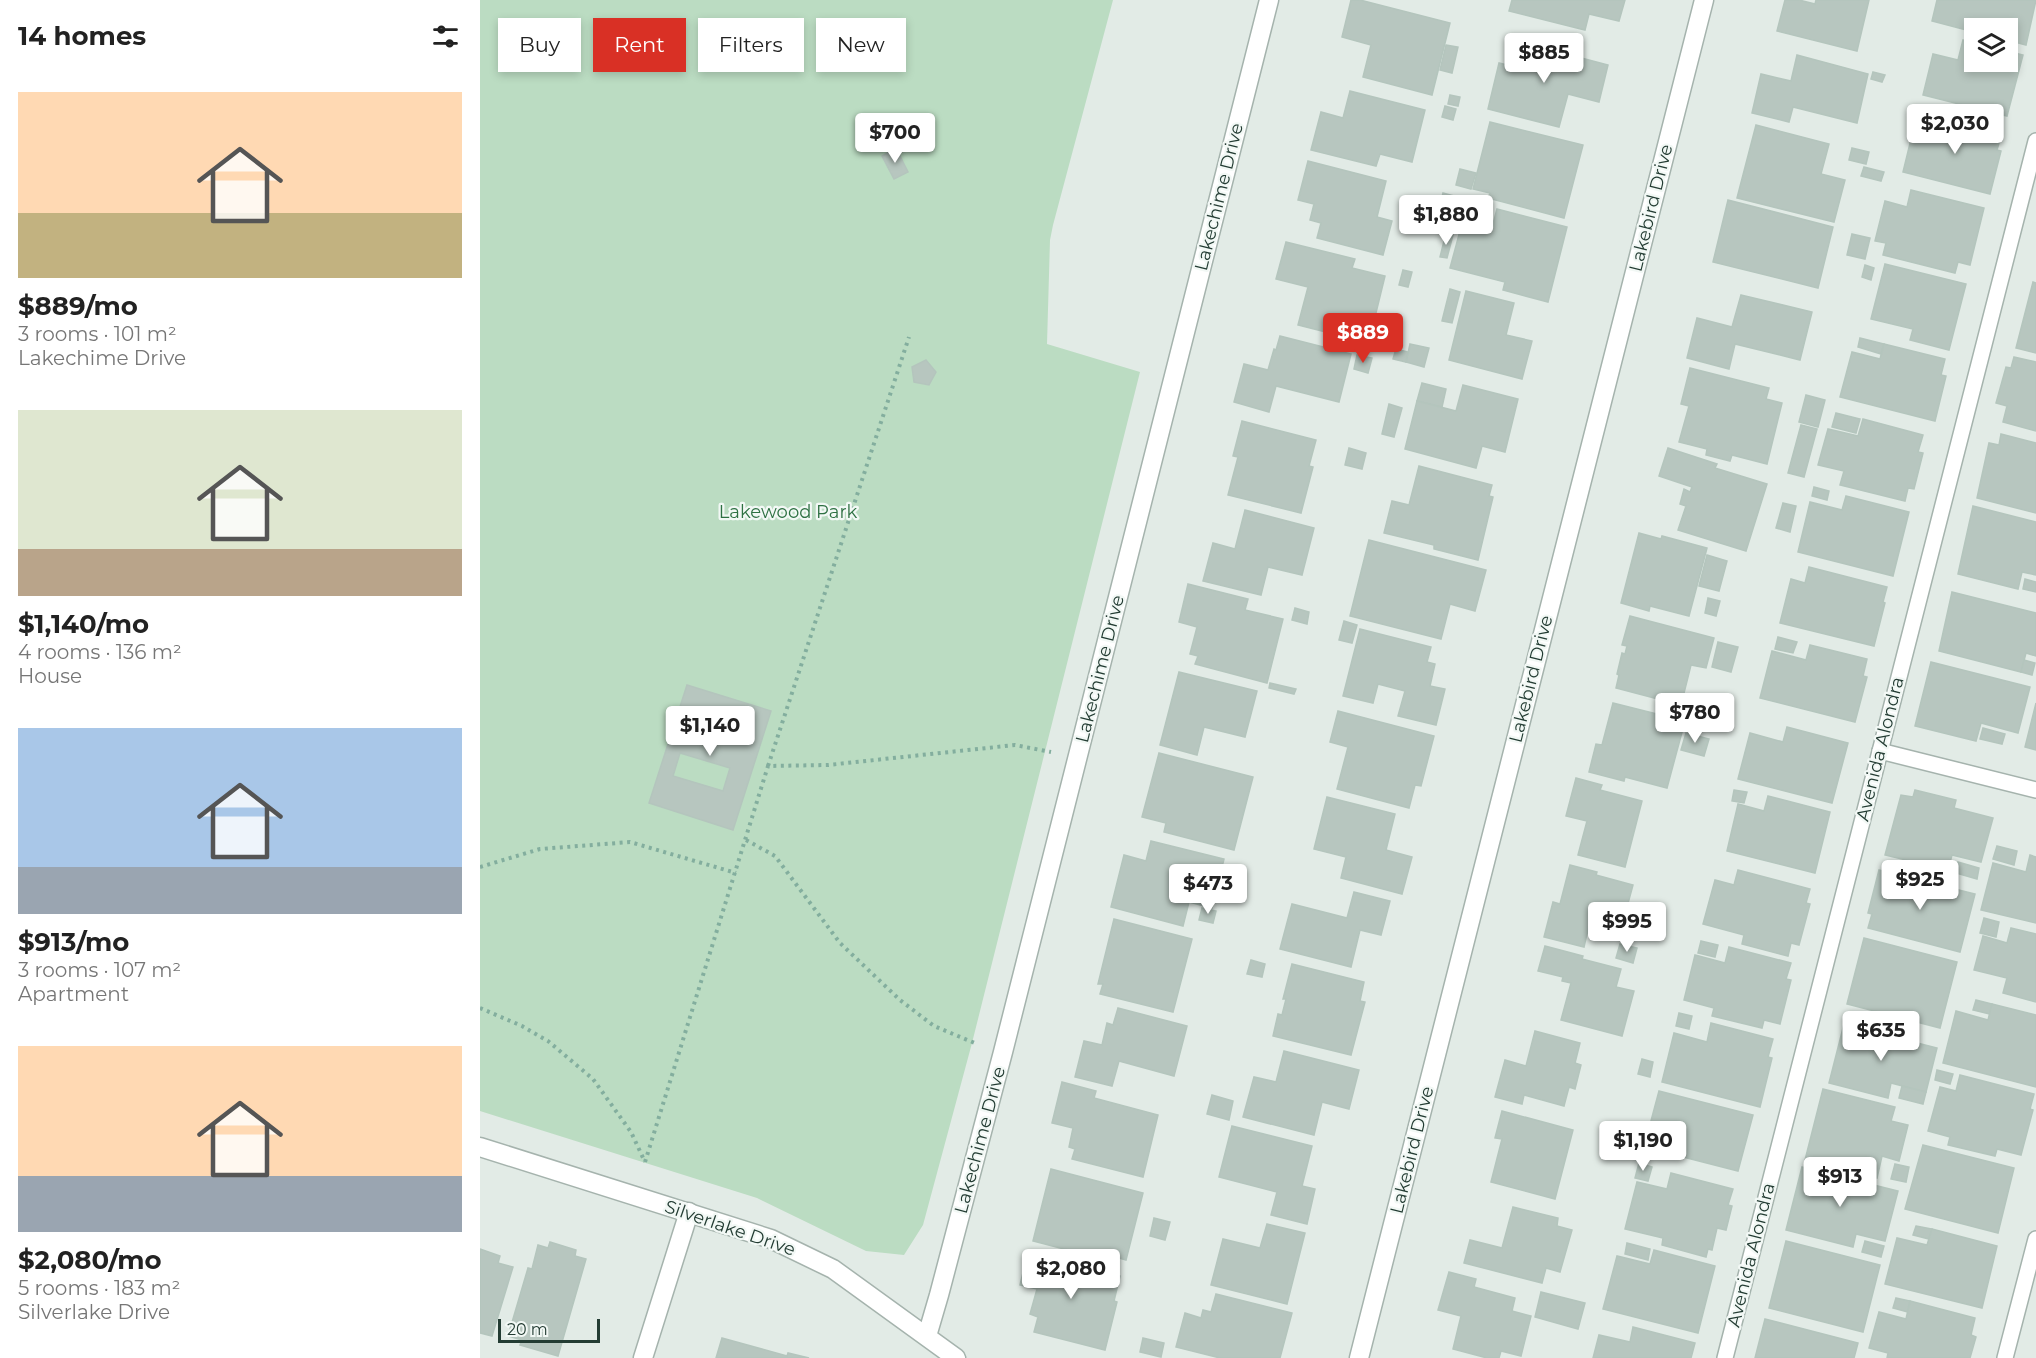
<!DOCTYPE html>
<meta charset="utf-8">
<style>
body{margin:0;font-family:Montserrat,sans-serif;background:#f2f2f2;color:#222;height:100vh;display:flex;flex-direction:column;font-size:22px;white-space:nowrap}
*{box-sizing:border-box;margin:0}
p{font-size:20px;color:#767676}
.icon{flex:none;width:33px;height:33px;fill:none;stroke:currentColor;stroke-width:2;stroke-linecap:round;stroke-linejoin:round}
.map{position:relative;flex:1;overflow:hidden}
.drawer{display:flex;flex-direction:column;background:#fff;width:480px}
.drawer>*{flex:none}
.banner{position:absolute;left:18px;top:18px;width:570px;height:54px;display:flex;gap:12px}
.controls{position:absolute;left:1484px;top:18px;display:grid;gap:12px}
.controls a{display:grid;place-items:center;width:54px;height:54px;border-radius:0px;background:#fff;box-shadow:0 3px 9px #0003;font-size:30px}
.scale{position:absolute;left:18px;bottom:15px;width:102px;box-sizing:border-box;padding-left:6px;border:3px solid #233c33;border-top:0;font-size:16px;line-height:21px;white-space:nowrap;color:#233c33;-webkit-text-stroke:4px #f2f8f5;paint-order:stroke}
.price{position:absolute;translate:-50% -51px;padding:0 14px;border-radius:6px;background:#fff;color:#222;font-size:20px;line-height:39px;filter:drop-shadow(0 2px 3px #0008)}
.price::after{content:'';position:absolute;left:50%;top:36px;width:18px;height:14px;margin-left:-9px;background:inherit;clip-path:polygon(0 0,100% 0,50% 100%)}
.price.active{background:#d93025;color:#fff}
ul{padding:0;list-style:none}
li{display:grid;align-content:center;gap:12px;height:318px;padding:0 18px}
li span{display:grid;place-items:center;height:186px;border-radius:0px;color:#555}
li>.icon{margin-inline-start:auto}
span .icon{width:108px;height:108px;fill:#fffc;stroke-width:1}
li b{font-size:26px}
h2{display:flex;justify-content:space-between;align-items:center;height:72px;padding:0 18px;font-size:26px}
.chip{padding:0 21px;border-radius:0px;background:#fff;box-shadow:0 3px 9px #0003;font-size:21px;line-height:54px}
.chip.active{background:#d93025;color:#fff}
main{display:flex;flex:1;min-height:0}
.map>svg:first-child{display:block}
.green{fill:#bbdcc2}
.building{fill:#b7c6bf;stroke:#b4c5bd;stroke-width:1.5;fill-rule:evenodd}
.lines{fill:none;stroke-linecap:round;stroke-linejoin:round}
.lane-casing{stroke:#a5b3ad;stroke-width:18}
.street-casing{stroke:#a5b3ad;stroke-width:21}
.path{stroke:#83ae9e;stroke-width:4;stroke-dasharray:3 4.5;stroke-linecap:butt}
.lane{stroke:#fff;stroke-width:15}
.street{stroke:#fff;stroke-width:18}
.labels{text-anchor:middle;stroke-width:4.5;stroke-linejoin:round;paint-order:stroke}
.street-label{font-size:18px;fill:#233c33;stroke:#f2f8f5}
.park-label{font-size:18px;fill:#2e7143;stroke:#f2f8f5}
</style>
<main>
<section class="drawer">
<h2>14 homes<svg class="icon" aria-label="filters" viewBox="0 0 24 24"><path d="M4 7h16M4 17h16"/><circle cx="9" cy="7" r="2"/><circle cx="15" cy="17" r="2"/></svg></h2>
<ul>
<li><span style="background:linear-gradient(#ffd9b3 65%,#c2b280 0)"><svg class="icon" aria-label="home" viewBox="0 0 24 24"><path d="M3 11l9-7 9 7M6 9v11h12V9"/></svg></span><div><b>$889/mo</b><p>3 rooms · 101 m²</p><p>Lakechime Drive</p></div></li>
<li><span style="background:linear-gradient(#dfe7d0 75%,#b9a48a 0)"><svg class="icon" aria-label="home" viewBox="0 0 24 24"><path d="M3 11l9-7 9 7M6 9v11h12V9"/></svg></span><div><b>$1,140/mo</b><p>4 rooms · 136 m²</p><p>House</p></div></li>
<li><span style="background:linear-gradient(#a9c7e8 75%,#9aa5b1 0)"><svg class="icon" aria-label="home" viewBox="0 0 24 24"><path d="M3 11l9-7 9 7M6 9v11h12V9"/></svg></span><div><b>$913/mo</b><p>3 rooms · 107 m²</p><p>Apartment</p></div></li>
<li><span style="background:linear-gradient(#ffd9b3 70%,#9aa5b1 0)"><svg class="icon" aria-label="home" viewBox="0 0 24 24"><path d="M3 11l9-7 9 7M6 9v11h12V9"/></svg></span><div><b>$2,080/mo</b><p>5 rooms · 183 m²</p><p>Silverlake Drive</p></div></li>
</ul>
</section>
<div class="map">
<svg width="1556" height="1358" viewBox="0 0 1556 1358">
<rect width="100%" height="100%" fill="#e2ebe6"/>
<path class="green" d="M0 0H633L573 225 570 240 567 344 660 372 492 1043 443 1225 424 1255 386 1251 277 1198 0 1111Z"/>
<g class="building">
<path d="M871 0H880L970 23 952 95 883 77 891 45 862 37Z"/>
<path d="M1032 0H1145L1139 21 1109 14 1105 30 1029 11Z"/>
<path d="M1305 0H1319L1335 4 1336 0H1389L1377 51 1297 31Z"/>
<path d="M1457 0H1556L1546 45 1527 40V28H1494V32L1452 21Z"/>
<path d="M1483 40 1494 43V62H1527V51L1543 55 1527 116 1443 95 1453 54 1478 60Z"/>
<path d="M1037 41 1128 65 1119 102 1088 94 1079 127 1008 109 1019 63 1031 66Z"/>
<path d="M966 45 978 47 972 73 960 70Z"/>
<path d="M1317 55 1388 74 1377 123 1313 107 1309 122 1272 113 1281 74 1311 81Z"/>
<path d="M1393 72 1405 75 1402 82 1391 79Z"/>
<path d="M870 91 945 110 932 162 900 154 896 166 831 150 841 112 863 118Z"/>
<path d="M970 95 980 97 978 106 968 104Z"/>
<path d="M965 106 976 109 973 120 962 117Z"/>
<path d="M1460 116 1522 133 1517 150 1521 151 1510 194 1423 172 1434 127 1456 133Z"/>
<path d="M1010 122 1103 145 1084 218 1008 198 1010 193 993 189Z"/>
<path d="M1276 125 1349 144 1341 174 1365 180 1354 222 1257 198Z"/>
<path d="M416 148 428 172 414 179 402 156Z"/>
<path d="M1372 148 1389 152 1386 164 1369 160Z"/>
<path d="M828 161 906 181 897 217 912 221 903 255 837 238 841 223 830 220 834 204 818 200Z"/>
<path d="M1384 167 1404 172 1401 181 1381 176Z"/>
<path d="M980 169 996 173 991 189 976 185Z"/>
<path d="M1431 190 1504 208 1490 265 1478 262 1475 273 1403 255 1406 243 1395 241 1405 201 1427 207Z"/>
<path d="M963 193 978 197 975 209 960 205Z"/>
<path d="M1248 200 1353 227 1338 288 1233 262Z"/>
<path d="M1017 209 1087 227 1068 302 1023 290 1025 282 970 268 984 216 1013 224Z"/>
<path d="M966 233 973 235 967 258 960 257Z"/>
<path d="M1372 234 1390 238 1385 259 1367 255Z"/>
<path d="M806 242 875 259 872 268 905 276 893 325 850 314 846 332 818 325 828 287 796 279Z"/>
<path d="M1405 264 1486 284 1469 350 1430 340 1433 329 1391 319Z"/>
<path d="M1385 265 1394 268 1391 280 1382 277Z"/>
<path d="M923 270 932 272 928 287 919 285Z"/>
<path d="M1553 282 1556 283V353L1536 348Z"/>
<path d="M970 289 980 292 972 323 962 321Z"/>
<path d="M986 291 1034 303 1026 335 1052 341 1042 379 969 360Z"/>
<path d="M1261 295 1332 312 1320 360 1255 344 1249 369 1207 358 1217 318 1252 327Z"/>
<path d="M800 336 871 354 859 402 796 386 789 412 754 402 764 364 788 370 794 349 796 350Z"/>
<path d="M1380 338 1404 344 1401 354 1378 347Z"/>
<path d="M930 344 949 348 944 367 926 362Z"/>
<path d="M1404 344 1465 359 1461 375 1466 376 1455 421 1360 397 1372 352 1400 359Z"/>
<path d="M916 349 928 352 926 362 913 359Z"/>
<path d="M877 355 892 358 888 373 874 369Z"/>
<path d="M1534 357 1556 362V431L1523 422 1527 406 1516 403 1526 367 1531 368Z"/>
<path d="M446 360 456 372 449 385 434 382 432 367Z"/>
<path d="M1210 368 1289 388 1286 399 1302 403 1287 464 1252 455 1250 461 1226 455 1227 449 1199 442 1209 406 1201 404Z"/>
<path d="M942 383 966 389 962 407 937 401Z"/>
<path d="M983 385 1038 399 1025 452 1002 446 996 468 925 449 937 401 976 411Z"/>
<path d="M1326 395 1345 400 1338 427 1319 422Z"/>
<path d="M909 404 922 408 914 437 902 434Z"/>
<path d="M1356 413 1380 419 1376 433 1352 427Z"/>
<path d="M1383 419 1443 435 1438 452 1443 453 1434 489 1428 488 1425 501 1360 485 1364 471 1338 465 1348 429 1378 436Z"/>
<path d="M762 421 836 440 829 466 833 467 821 513 748 495 758 457 753 456Z"/>
<path d="M1321 425 1337 429 1324 477 1308 473Z"/>
<path d="M1521 434 1556 443V513L1497 498 1509 443 1519 445Z"/>
<path d="M869 448 886 453 882 469 865 465Z"/>
<path d="M1188 448 1237 464 1235 468 1287 484 1266 551 1198 530 1206 506 1200 504 1204 489 1210 492 1212 487 1179 476Z"/>
<path d="M939 466 1012 485 1009 496 1013 497 998 560 954 549V545L904 533 912 501 929 505Z"/>
<path d="M1334 487 1349 491 1347 500 1332 496Z"/>
<path d="M1366 496 1429 512 1413 576 1318 552 1330 502 1362 510Z"/>
<path d="M1303 503 1316 506 1310 532 1296 528Z"/>
<path d="M1493 506 1556 522V575L1542 572 1538 589 1478 574Z"/>
<path d="M765 510 834 528 822 575 788 567 781 595 723 581 733 543 755 549Z"/>
<path d="M1159 533 1181 539 1182 536 1227 548 1209 616 1170 606 1169 611 1141 603Z"/>
<path d="M889 540 1006 570 995 611 970 604 961 639 870 616Z"/>
<path d="M1227 555 1247 561 1239 591 1219 586Z"/>
<path d="M1329 567 1407 587 1403 602 1405 603 1394 646 1300 623 1311 579 1325 583Z"/>
<path d="M1545 579 1556 582V592L1543 589Z"/>
<path d="M708 584 768 599 765 610 803 619 787 683 715 664 718 656 710 654 717 627 699 622Z"/>
<path d="M1472 592 1556 613V656L1546 653 1541 672 1459 651Z"/>
<path d="M1228 598 1240 601 1236 616 1225 613Z"/>
<path d="M815 608 829 612 827 624 812 620Z"/>
<path d="M1150 616 1234 638 1226 668 1211 665 1201 705 1136 688 1139 675 1137 674 1142 653 1145 654 1147 646 1142 645Z"/>
<path d="M864 621 877 625 872 643 859 640Z"/>
<path d="M880 629 951 647 947 662 955 664 950 686 965 689 956 725 918 716 925 691 898 684 893 703 863 696Z"/>
<path d="M1298 637 1317 642 1313 653 1295 649Z"/>
<path d="M1238 642 1258 647 1251 672 1232 667Z"/>
<path d="M1330 645 1387 659 1383 676 1387 677 1375 722 1280 698 1292 651 1326 660Z"/>
<path d="M1544 660 1555 663 1552 675 1541 672Z"/>
<path d="M1451 662 1550 687 1538 733 1501 723 1496 741 1435 726Z"/>
<path d="M699 672 777 691 765 737 724 727 717 755 680 745Z"/>
<path d="M790 683 816 689 814 694 789 688Z"/>
<path d="M207 685 291 711 253 830 169 803ZM200 753 250 768 243 791 193 776Z"/>
<path d="M1133 703 1205 721 1187 788 1145 777 1144 781 1109 772 1116 744 1122 745Z"/>
<path d="M1556 703V750L1545 747Z"/>
<path d="M858 711 954 736 941 786 935 785 929 808 857 789 868 747 850 742Z"/>
<path d="M1307 727 1368 743 1352 803 1258 779 1270 733 1303 742Z"/>
<path d="M1503 728 1525 734 1522 744 1500 739Z"/>
<path d="M1206 733 1229 739 1224 756 1201 750Z"/>
<path d="M679 753 773 777 754 850 684 832 686 823 662 817Z"/>
<path d="M1096 778 1122 785 1120 790 1162 801 1145 867 1098 855 1107 821 1086 816Z"/>
<path d="M1254 790 1267 792 1264 803 1252 801Z"/>
<path d="M1435 790 1476 800 1474 808 1513 818 1501 862 1472 855 1468 870 1405 855 1421 795 1433 797Z"/>
<path d="M1288 796 1350 812 1335 873 1247 851 1258 804 1284 811Z"/>
<path d="M847 797 915 814 906 850 932 857 922 894 861 878 866 857 834 849Z"/>
<path d="M671 841 744 859 732 908 709 902 703 926 631 907 644 855 666 861Z"/>
<path d="M1517 846 1537 851 1534 865 1513 859Z"/>
<path d="M1550 855 1556 857V923L1501 910 1513 863 1546 872Z"/>
<path d="M1478 862 1499 868 1497 879 1476 873Z"/>
<path d="M1090 865 1117 872 1116 875 1153 885 1141 929 1110 921 1104 947 1064 937 1073 902 1080 904Z"/>
<path d="M1258 870 1330 889 1326 903 1330 904 1319 945 1311 943 1308 956 1262 944 1264 935 1223 924 1235 880 1254 885Z"/>
<path d="M1399 870 1495 894 1480 952 1388 928 1392 914 1388 913Z"/>
<path d="M874 892 910 901 901 935 880 930 871 967 800 949 812 904 867 918Z"/>
<path d="M722 908 736 911 733 923 719 920Z"/>
<path d="M1504 918 1519 922 1516 937 1500 933Z"/>
<path d="M634 919 712 939 693 1012 620 994 623 984H618Z"/>
<path d="M1531 928 1556 934V1002L1523 993 1527 978 1494 970 1503 936 1527 943Z"/>
<path d="M1384 938 1477 962 1460 1028 1367 1004Z"/>
<path d="M1221 941 1238 945 1235 957 1218 953Z"/>
<path d="M1140 944 1157 948 1153 963 1136 958Z"/>
<path d="M1065 946 1103 956 1102 959 1141 969 1136 987 1154 991 1142 1036 1081 1020 1091 983 1082 981 1083 977 1058 971Z"/>
<path d="M1249 947 1311 963 1306 979 1311 980 1300 1024 1284 1020 1282 1028 1232 1016 1234 1008 1204 1000 1215 955 1245 963Z"/>
<path d="M771 960 785 964 782 977 767 974Z"/>
<path d="M812 964 884 982 880 1001 885 1002 871 1055 793 1036 798 1014 802 1015 806 999H803Z"/>
<path d="M1496 1000 1512 1004 1510 1014 1493 1010Z"/>
<path d="M1512 1004 1556 1015V1087L1463 1063 1476 1011 1508 1020Z"/>
<path d="M638 1008 707 1026 694 1076 639 1061 632 1086 595 1077 604 1041 622 1045 627 1023 633 1025Z"/>
<path d="M1199 1013 1212 1016 1209 1029 1196 1026Z"/>
<path d="M1231 1023 1293 1039 1288 1057 1292 1058 1280 1107 1182 1082 1194 1033 1227 1042Z"/>
<path d="M1364 1024 1383 1028V1025L1416 1033 1414 1037 1457 1048 1446 1092 1411 1083 1408 1098 1349 1083Z"/>
<path d="M1055 1031 1100 1043 1095 1063 1101 1065 1095 1089 1089 1087 1084 1106 1044 1095 1042 1104 1015 1097 1025 1060 1046 1066Z"/>
<path d="M804 1051 879 1070 869 1109 842 1102 834 1135 763 1117 774 1077 796 1082Z"/>
<path d="M1162 1059 1173 1062 1170 1077 1158 1074Z"/>
<path d="M1457 1070 1473 1074 1470 1084 1455 1080Z"/>
<path d="M1480 1075 1554 1094 1550 1109 1553 1110 1541 1155 1517 1149 1515 1156 1468 1145 1470 1137 1448 1131 1460 1087 1476 1091Z"/>
<path d="M582 1082 616 1091 614 1098 678 1115 663 1177 592 1159 595 1149 589 1147 593 1128 572 1123Z"/>
<path d="M1422 1086 1446 1092 1443 1104 1419 1098Z"/>
<path d="M1343 1089 1415 1107 1411 1121 1428 1125 1419 1161 1402 1156 1397 1178 1325 1160Z"/>
<path d="M1179 1091 1273 1115 1258 1171 1164 1147Z"/>
<path d="M732 1095 753 1101 749 1120 727 1114Z"/>
<path d="M1022 1111 1093 1130 1075 1199 1011 1182 1022 1139 1015 1138Z"/>
<path d="M752 1126 832 1146 822 1186 835 1189 827 1224 791 1215 797 1192 739 1177Z"/>
<path d="M1443 1145 1534 1168 1518 1233 1425 1209Z"/>
<path d="M1159 1163 1172 1167 1168 1181 1155 1178Z"/>
<path d="M1415 1164 1429 1167 1426 1182 1411 1179Z"/>
<path d="M1322 1167 1418 1191 1405 1241 1376 1234 1373 1247 1306 1230Z"/>
<path d="M571 1169 663 1193 646 1260 612 1250 611 1256 553 1241Z"/>
<path d="M1191 1173 1253 1189 1248 1205 1252 1206 1246 1230 1237 1228 1232 1250 1228 1249 1226 1257 1182 1245 1183 1238 1145 1229 1157 1182 1187 1189Z"/>
<path d="M1033 1207 1078 1218 1077 1226 1092 1230 1080 1272 1066 1268 1062 1283 984 1263 990 1240 1022 1248Z"/>
<path d="M674 1218 690 1222 685 1240 670 1236Z"/>
<path d="M787 1224 825 1233 807 1304 731 1285 743 1239 780 1248Z"/>
<path d="M1436 1226 1452 1229 1449 1239 1433 1235Z"/>
<path d="M1452 1229 1517 1246 1502 1308 1405 1284 1417 1238 1447 1245Z"/>
<path d="M1306 1241 1400 1265 1383 1332 1289 1308Z"/>
<path d="M1385 1241 1404 1246 1401 1257 1382 1252Z"/>
<path d="M70 1242 96 1250 95 1256 106 1259 78 1356 40 1345 42 1340 28 1336 48 1268 52 1269 58 1245 68 1248Z"/>
<path d="M1147 1243 1170 1249 1168 1260 1145 1254Z"/>
<path d="M0 1249 20 1256 18 1263 33 1267 12 1336 0 1333Z"/>
<path d="M1174 1250 1235 1266 1218 1333 1123 1309 1137 1256 1170 1264Z"/>
<path d="M548 1252 640 1276 634 1301 637 1302 625 1350 554 1332 558 1317 550 1314 557 1289 540 1285Z"/>
<path d="M969 1272 996 1279 994 1287 1035 1298 1032 1311 1051 1316 1041 1356 1021 1351 1019 1358H1007L973 1349 981 1316 958 1310Z"/>
<path d="M1061 1292 1105 1303 1098 1329 1055 1317Z"/>
<path d="M736 1294 812 1313 800 1358H740L696 1347 705 1313 721 1318 723 1310 731 1312Z"/>
<path d="M1416 1298 1430 1301 1428 1312 1413 1308Z"/>
<path d="M1430 1301 1495 1318 1491 1335 1496 1337 1490 1358H1407L1408 1353 1389 1348 1399 1312 1426 1319Z"/>
<path d="M1285 1319 1378 1343 1374 1358H1275Z"/>
<path d="M1153 1327 1215 1343 1211 1358H1113L1119 1335 1150 1342Z"/>
<path d="M242 1338 307 1356 308 1353 329 1358H236Z"/>
<path d="M663 1338 684 1343 681 1357 660 1352Z"/>
</g>
<g class="lines">
<g class="lane-casing">
<g id="lane">
<path d="M1400 751 1556 790"/>
<path d="M1245 1358 1556 141"/>
<path d="M1525 1358 1556 1239"/>
</g>
</g>
<g class="street-casing">
<g id="street">
<path d="M0 1147 291 1239 353 1269 476 1358"/>
<path d="M447 1336 459 1295 523 1052 789 0"/>
<path d="M163 1358 209 1212"/>
<path d="M879 1358 1224 0"/>
</g>
</g>
<g class="path">
<path d="M288 766 429 337"/>
<path d="M266 840 295 856 360 943 420 1000 454 1026 497 1044"/>
<path d="M0 867 60 849 150 842 256 873"/>
<path d="M0 1008 42 1026 68 1041 113 1079 151 1132 165 1162"/>
<path d="M165 1162 288 766 348 765 535 745 571 752"/>
</g>
<use href="#lane" class="lane"/>
<use href="#street" class="street"/>
</g>
<g class="labels">
<g class="street-label">
<text transform="translate(739 197) rotate(-76)" y="6">Lakechime Drive</text>
<text transform="translate(1171 208) rotate(-76)" y="6">Lakebird Drive</text>
<text transform="translate(620 669) rotate(-76)" y="6">Lakechime Drive</text>
<text transform="translate(1051 679) rotate(-76)" y="6">Lakebird Drive</text>
<text transform="translate(1400 749) rotate(-76)" y="6">Avenida Alondra</text>
<text transform="translate(500 1140) rotate(-75)" y="6">Lakechime Drive</text>
<text transform="translate(932 1150) rotate(-76)" y="6">Lakebird Drive</text>
<text transform="translate(250 1228) rotate(19)" y="6">Silverlake Drive</text>
<text transform="translate(1271 1255) rotate(-76)" y="6">Avenida Alondra</text>
</g>
<g class="park-label">
<text x="308" y="518">Lakewood Park</text>
</g>
</g>
</svg>
<div class="controls">
<a><svg class="icon" aria-label="layers" viewBox="0 0 24 24"><path d="M12 4l9 5-9 5-9-5zM3 14l9 5 9-5"/></svg></a>
</div>
<div class="scale">20 m</div>
<b class="price" style="left:1064px;top:84px">$885</b>
<b class="price" style="left:1475px;top:155px">$2,030</b>
<b class="price" style="left:415px;top:164px">$700</b>
<b class="price" style="left:966px;top:246px">$1,880</b>
<b class="price active" style="left:883px;top:364px">$889</b>
<b class="price" style="left:1215px;top:744px">$780</b>
<b class="price" style="left:230px;top:757px">$1,140</b>
<b class="price" style="left:1440px;top:911px">$925</b>
<b class="price" style="left:728px;top:915px">$473</b>
<b class="price" style="left:1147px;top:953px">$995</b>
<b class="price" style="left:1401px;top:1062px">$635</b>
<b class="price" style="left:1163px;top:1172px">$1,190</b>
<b class="price" style="left:1360px;top:1208px">$913</b>
<b class="price" style="left:591px;top:1300px">$2,080</b>
<div class="banner">
<a class="chip">Buy</a>
<a class="chip active">Rent</a>
<a class="chip">Filters</a>
<a class="chip">New</a>
</div>
</div>
</main>
